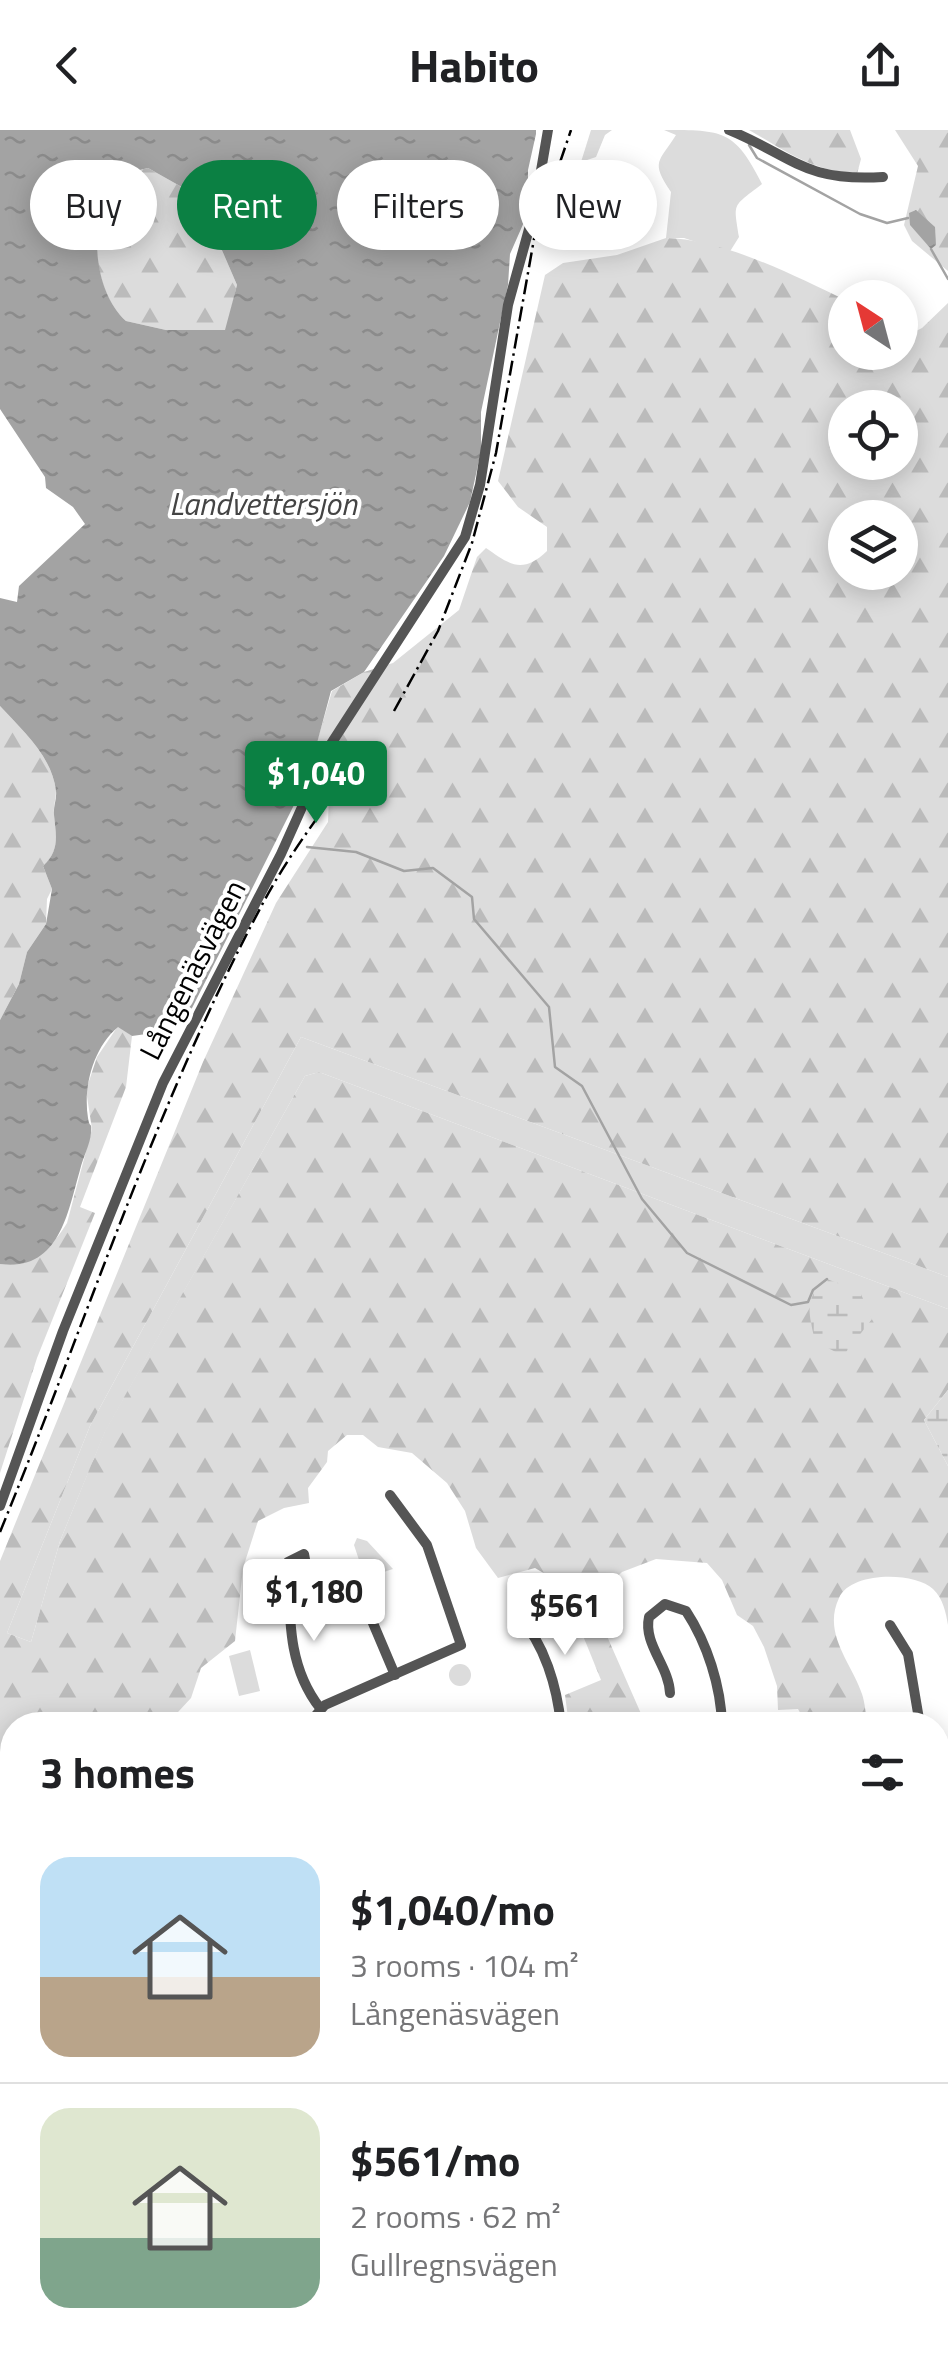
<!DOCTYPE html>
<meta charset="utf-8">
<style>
body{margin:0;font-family:"Titillium Web",sans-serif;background:#f6f6f6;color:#202124;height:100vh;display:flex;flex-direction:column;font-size:38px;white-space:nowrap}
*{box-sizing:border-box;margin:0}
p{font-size:32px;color:#757577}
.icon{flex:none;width:55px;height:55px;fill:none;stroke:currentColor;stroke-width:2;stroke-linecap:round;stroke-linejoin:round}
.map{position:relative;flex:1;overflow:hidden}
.drawer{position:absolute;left:0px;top:1582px;width:950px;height:642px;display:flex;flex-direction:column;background:#fff;border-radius:40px 40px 0 0;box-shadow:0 5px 25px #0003}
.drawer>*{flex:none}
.guide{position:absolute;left:30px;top:30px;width:890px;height:90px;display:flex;gap:20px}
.needle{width:65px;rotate:324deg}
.buttons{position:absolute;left:828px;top:150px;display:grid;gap:20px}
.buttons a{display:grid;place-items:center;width:90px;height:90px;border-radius:50%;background:#fff;box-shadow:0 5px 25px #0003;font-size:50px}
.price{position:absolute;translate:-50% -85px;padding:0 22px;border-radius:10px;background:#fff;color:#222;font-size:32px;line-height:65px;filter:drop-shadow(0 2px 5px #0008)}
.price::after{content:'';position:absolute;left:50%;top:60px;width:30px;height:22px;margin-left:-15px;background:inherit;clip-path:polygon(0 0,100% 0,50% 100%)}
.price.active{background:#0b8043;color:#fff}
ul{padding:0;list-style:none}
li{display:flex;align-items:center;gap:30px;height:250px;padding:0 40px}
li+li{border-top:2px solid #e0e0e0}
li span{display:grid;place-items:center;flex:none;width:280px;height:200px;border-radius:30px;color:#555}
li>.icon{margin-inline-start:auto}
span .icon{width:120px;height:120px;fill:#fffc;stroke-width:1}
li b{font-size:42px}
h2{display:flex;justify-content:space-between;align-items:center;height:120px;padding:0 40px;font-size:42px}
.tag{padding:0 35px;border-radius:45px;background:#fff;box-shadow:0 5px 25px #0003;font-size:35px;line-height:90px}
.tag.active{background:#0b8043;color:#fff}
header{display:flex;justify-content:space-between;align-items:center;height:130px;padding:0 40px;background:#fff;font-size:45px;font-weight:700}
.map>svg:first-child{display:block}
.green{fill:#dcdcdc}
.forest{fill:url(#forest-firs);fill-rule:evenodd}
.wetland{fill:url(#wetland-marsh)}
.water{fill:url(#water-ripples);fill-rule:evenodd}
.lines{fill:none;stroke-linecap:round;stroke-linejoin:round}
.stream{stroke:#a3a3a3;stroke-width:2.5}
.street{stroke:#555;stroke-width:10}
.rail{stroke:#000;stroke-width:2.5;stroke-dasharray:15 5 2.5 5;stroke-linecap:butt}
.labels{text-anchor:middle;stroke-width:8;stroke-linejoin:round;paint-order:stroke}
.street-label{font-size:30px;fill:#000;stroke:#fff}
.water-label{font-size:32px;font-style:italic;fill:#444;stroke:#fff}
</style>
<header><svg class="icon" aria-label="back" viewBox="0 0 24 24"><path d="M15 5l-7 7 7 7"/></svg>Habito<svg class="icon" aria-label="share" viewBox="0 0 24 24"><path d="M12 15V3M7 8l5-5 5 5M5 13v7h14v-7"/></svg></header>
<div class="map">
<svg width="948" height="2224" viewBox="0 0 948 2224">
<defs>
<pattern id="forest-firs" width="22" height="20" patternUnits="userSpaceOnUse" patternTransform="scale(2.5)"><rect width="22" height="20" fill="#dcdcdc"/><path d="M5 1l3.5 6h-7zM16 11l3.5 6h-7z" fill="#bbb"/></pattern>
<pattern id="wetland-marsh" width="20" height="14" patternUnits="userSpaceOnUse" patternTransform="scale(2.5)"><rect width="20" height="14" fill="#dcdcdc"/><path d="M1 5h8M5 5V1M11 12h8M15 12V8" fill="none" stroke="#bbb"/></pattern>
<pattern id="water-ripples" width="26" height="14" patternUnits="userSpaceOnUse" patternTransform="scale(2.5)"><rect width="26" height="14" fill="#a3a3a3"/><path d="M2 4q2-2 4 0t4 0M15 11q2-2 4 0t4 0" fill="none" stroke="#8b8b8b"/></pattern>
</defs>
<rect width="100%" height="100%" fill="#fff"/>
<g class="green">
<path d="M591 0H612L605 5 596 27 581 32Z"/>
<path d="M664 0C723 0 735 0 762 54 731 78 734 72 739 107L729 123 684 108H666L671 62C650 31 659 32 676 5Z"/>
<path d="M301 907 948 1147V1179L319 942 305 946 105 1302 60 1411 31 1512 7 1503 90 1296Z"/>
<path d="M357 1408 367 1411 393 1439 365 1448 354 1415Z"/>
<path d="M250 1520 260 1561 239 1566 229 1526Z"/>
<circle cx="460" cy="1545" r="11"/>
</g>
<g class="forest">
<path d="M749 0H850L861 29 857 44C810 40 789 23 749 0Z"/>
<path d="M895 0H948V141L912 111 904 95 918 36Z"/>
<path d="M148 38 187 60 205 81 237 155 226 200H166L126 191C89 158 89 84 115 46Z"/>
<path d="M666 108C723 109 793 145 845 170V222H900V209L922 198 948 173V1147L301 907 90 1296 7 1503 31 1512 60 1411 105 1301 305 946 319 942 948 1179V1260L924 1290 948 1336V1495C946 1483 943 1468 933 1459 915 1442 851 1441 839 1468 822 1504 852 1533 862 1564 865 1573 866 1585 867 1595H807L798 1579 778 1580 777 1556 764 1517 753 1496 737 1485 722 1450 707 1433 656 1429 622 1442 605 1458 599 1488 646 1595H569L565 1565 601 1550 562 1454 535 1438 498 1448 476 1418 465 1381 447 1353 412 1323 378 1317 363 1305H347L328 1321 327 1332 308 1358 309 1373 284 1378 258 1391 243 1438 235 1511 201 1538 191 1568 166 1595H12V1817L0 1810V1431L203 932 276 773 328 692 329 665 315 618 332 561 364 542 393 533 459 480 477 427 486 418C509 434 522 445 547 421V397L518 377 498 351 545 145 563 133 617 125ZM845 278H900V332H845ZM845 388H900V442H845Z"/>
<path d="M0 576C22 600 52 626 56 661 56 669 53 677 54 685 56 706 60 721 43 736L52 759 47 769 46 794 27 822 19 854 0 890Z"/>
<path d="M118 896 132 906 126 957 80 1077 95 1083 37 1228 0 1343V1134C29 1138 53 1117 67 1093L92 999 86 960 97 927Z"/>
<path d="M938 1710 948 1711V1755L938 1748Z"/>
<path d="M948 1793V1872L938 1868V1795Z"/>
<path d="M1 2062 12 2070 6 2140 0 2150Z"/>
<path d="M948 2075V2210L941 2212 935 2224H906L897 2213 938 2212V2151L945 2122 941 2088Z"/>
<path d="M778 2212 810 2213 812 2224H773Z"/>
</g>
<g class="wetland">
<path d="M827 1149 860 1162 872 1189 843 1226 815 1211C809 1183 803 1168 827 1149Z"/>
<path d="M948 1260V1336L924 1290Z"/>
</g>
<g class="water">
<path d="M0 0H536V4L528 40V83L510 124 508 155 481 282V321L470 372 444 426 364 542 331 561 310 639 294 675 185 892 161 902 132 906 118 897C93 918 83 957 88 988 90 1000 92 990 91 1003 90 1015 83 1027 80 1040 68 1081 60 1142 0 1134V890L19 854 27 822 46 794 52 759 43 736C60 720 56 706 54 685 53 677 57 669 56 661 52 626 22 600 0 576V468L17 472 19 456 85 394 73 377 46 358 45 347 0 279ZM148 38 187 60 205 81 237 155 225 200H166L126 191C90 158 89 84 115 46Z"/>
<path d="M916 80 935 97 936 115 931 119 910 95 909 83Z"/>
</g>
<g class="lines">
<g class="stream">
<path d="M749 15 757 28 860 84 887 93 908 88"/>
<path d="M931 119 948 149"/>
<path d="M307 717 356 722 404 741 433 738 472 767 474 789 549 877 555 937 582 956 642 1069 687 1123 791 1175 808 1172 813 1160 827 1149"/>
</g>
<g class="street">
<path d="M729 0C794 27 804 52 883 47"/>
<path d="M0 1376 63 1201 163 953 281 724 329 617 465 407 480 355 508 175 534 81 548 0"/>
<path d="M289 1443 306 1435 304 1424 288 1432C290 1482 286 1535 320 1578"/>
<path d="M359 1460 395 1545"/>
<path d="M518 1485C545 1514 557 1557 561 1595"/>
<path d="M890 1495 908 1524 920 1595"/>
<path d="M670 1563C669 1536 643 1514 649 1487L665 1474 686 1481C707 1513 721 1556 722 1595"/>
<path d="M184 1594 185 1595"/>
<path d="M307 1595 325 1575 461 1515 427 1415 390 1365"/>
<path d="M938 1757 948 1764"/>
<path d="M0 1913 12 1936"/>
<path d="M306 2212V2224"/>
<path d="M467 2212 468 2224"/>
<path d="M599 2212 627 2224"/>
<path d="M4 2224 12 2132"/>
<path d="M132 2224 133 2212"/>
<path d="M638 2224 641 2212"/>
<path d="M765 2224 769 2212"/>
<path d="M855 2224 856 2212"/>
</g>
<g class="rail">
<path d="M394 581 438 501 472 413 496 323 534 109 571 0"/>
<path d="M0 1402C86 1193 156 973 263 773 289 724 324 679 356 634"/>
</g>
</g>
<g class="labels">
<g class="street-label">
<text transform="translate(193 840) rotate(-63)" y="10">Långenäsvägen</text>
</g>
<g class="water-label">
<text x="263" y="385">Landvettersjön</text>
</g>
</g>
</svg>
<div class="buttons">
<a><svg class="needle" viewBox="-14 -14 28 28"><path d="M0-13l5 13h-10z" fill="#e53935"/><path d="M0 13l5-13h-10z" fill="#757577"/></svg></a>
<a><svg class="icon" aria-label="locate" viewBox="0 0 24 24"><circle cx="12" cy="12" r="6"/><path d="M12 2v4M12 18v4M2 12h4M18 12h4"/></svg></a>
<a><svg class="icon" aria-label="layers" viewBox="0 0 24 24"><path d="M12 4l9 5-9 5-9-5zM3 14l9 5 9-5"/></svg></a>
</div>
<b class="price active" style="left:316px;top:696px">$1,040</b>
<b class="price" style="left:314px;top:1514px">$1,180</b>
<b class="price" style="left:565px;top:1528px">$561</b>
<div class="guide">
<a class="tag">Buy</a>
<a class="tag active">Rent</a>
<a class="tag">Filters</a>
<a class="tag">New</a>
</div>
<section class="drawer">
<h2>3 homes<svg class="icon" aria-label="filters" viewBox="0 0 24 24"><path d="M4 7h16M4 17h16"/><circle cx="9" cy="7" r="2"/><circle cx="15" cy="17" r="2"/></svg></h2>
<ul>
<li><span style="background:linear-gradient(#bfe0f5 60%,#b9a48a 0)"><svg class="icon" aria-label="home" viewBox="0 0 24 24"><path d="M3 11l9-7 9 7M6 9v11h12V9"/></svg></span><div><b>$1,040/mo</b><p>3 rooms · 104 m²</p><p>Långenäsvägen</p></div></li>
<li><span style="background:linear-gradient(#dfe7d0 65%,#7fa58c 0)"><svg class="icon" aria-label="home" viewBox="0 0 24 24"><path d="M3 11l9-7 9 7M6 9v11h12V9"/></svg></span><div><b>$561/mo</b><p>2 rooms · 62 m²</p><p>Gullregnsvägen</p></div></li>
</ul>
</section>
</div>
